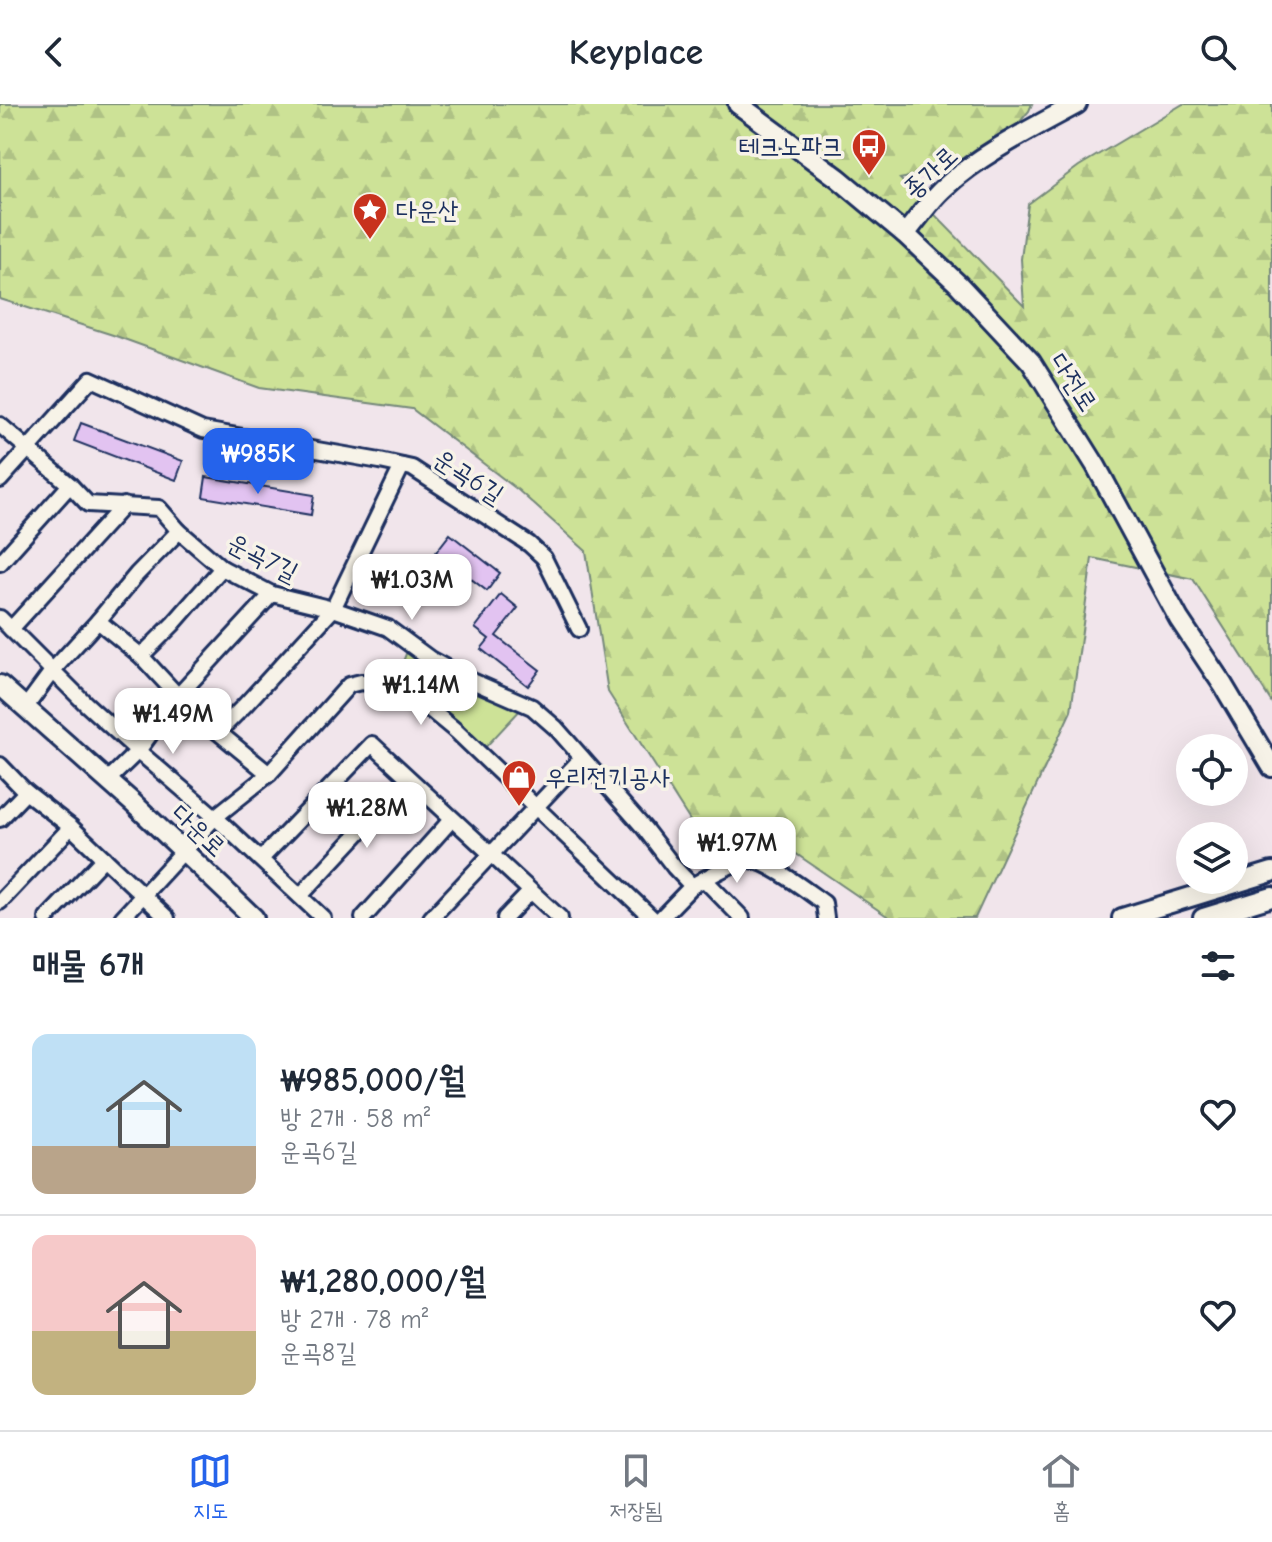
<!DOCTYPE html>
<html lang="ko">
<meta charset="utf-8">
<style>
body{margin:0;font-family:"Comic Neue","Poor Story",sans-serif;background:#f2f2f3;color:#1f2937;height:100vh;display:flex;flex-direction:column;font-size:30px;white-space:nowrap}
*{box-sizing:border-box;margin:0}
p{font-size:26px;color:#747a83}
.icon{flex:none;width:44px;height:44px;fill:none;stroke:currentColor;stroke-width:2;stroke-linecap:round;stroke-linejoin:round}
.map{position:relative;height:814px;overflow:hidden}
.panel{display:flex;flex-direction:column;background:#fff;flex:1}
.panel>*{flex:none}
.buttons{position:absolute;left:1176px;top:630px;display:grid;gap:16px}
.buttons a{display:grid;place-items:center;width:72px;height:72px;border-radius:50%;background:#fff;box-shadow:0 8px 32px #0002;font-size:40px}
.price{position:absolute;translate:-50% -68px;padding:0 18px;border-radius:16px;background:#fff;color:#222;font-size:26px;line-height:52px;filter:drop-shadow(0 2px 4px #0008)}
.price::after{content:'';position:absolute;left:50%;top:48px;width:24px;height:18px;margin-left:-12px;background:inherit;clip-path:polygon(0 0,100% 0,50% 100%)}
.price.current{background:#2563eb;color:#fff}
ul{padding:0;list-style:none}
li{display:flex;align-items:center;gap:24px;height:200px;padding:0 32px}
li+li{border-top:2px solid #e0e1e3}
li span{display:grid;place-items:center;flex:none;width:224px;height:160px;border-radius:16px;color:#555}
li>.icon{margin-inline-start:auto}
span .icon{width:96px;height:96px;fill:#fffc;stroke-width:1}
li b{font-size:34px}
h2{display:flex;justify-content:space-between;align-items:center;height:96px;padding:0 32px;font-size:34px}
header{display:flex;justify-content:space-between;align-items:center;height:104px;padding:0 32px;background:#fff;font-size:36px;font-weight:700}
.menu{display:flex;justify-content:space-around;align-items:center;height:112px;border-top:2px solid #e0e1e3;background:#fff;font-size:22px;color:#747a83}
.menu a{display:grid;justify-items:center;gap:4px}
.menu .current{color:#2563eb}
.map>svg:first-child{display:block}
.forest{fill:url(#forest-firs);stroke:#74887a;stroke-width:2}
.park{fill:#cde297;stroke:#74887a;stroke-width:2}
.building{fill:#e2c3f1;stroke:#1b2f5e;stroke-width:2}
.lines{fill:none;stroke-linecap:round;stroke-linejoin:round}
.minor-casing{stroke:#1b2f5e;stroke-width:20}
.major-casing{stroke:#1b2f5e;stroke-width:24}
.minor{stroke:#f7f3e8;stroke-width:14}
.major{stroke:#f7f3e8;stroke-width:18}
.labels{text-anchor:middle;stroke-width:7;stroke-linejoin:round;paint-order:stroke}
.poi-label{font-size:26px;fill:#1b2f5e;stroke:#f7f3e8;text-anchor:start}
.street-label{font-size:26px;fill:#1b2f5e;stroke:#f7f3e8}
</style>
<header><svg class="icon" aria-label="back" viewBox="0 0 24 24"><path d="M15 5l-7 7 7 7"/></svg>Keyplace<svg class="icon" aria-label="search" viewBox="0 0 24 24"><circle cx="10" cy="10" r="6"/><path d="M15 15l6 6"/></svg></header>
<div class="map">
<svg width="1272" height="814" viewBox="0 0 1272 814">
<defs>
<pattern id="forest-firs" width="22" height="20" patternUnits="userSpaceOnUse" patternTransform="scale(2)"><rect width="22" height="20" fill="#cde297"/><path d="M5 1l3.5 6h-7zM16 11l3.5 6h-7z" fill="#afc285"/></pattern>
</defs>
<rect width="100%" height="100%" fill="#f1e5eb"/>
<filter id="ink" filterUnits="userSpaceOnUse"><feTurbulence type="fractalNoise" baseFrequency=".0125" numOctaves="2"/><feDisplacementMap in="SourceGraphic" scale="16" xChannelSelector="R" yChannelSelector="G"/><feConvolveMatrix kernelMatrix="1 2 1 2 8 2 1 2 1" color-interpolation-filters="sRGB"/></filter>
<g filter="url(#ink)">
<path class="forest" d="M0 0H1032L1029 7 1009 31 941 67 900 75 1024 202 1021 155 1028 100 1079 62 1183 0H1272V599L1193 475 1092 454 1071 607 975 814H890L770 732 701 734 608 588 586 447 518 386 412 305 259 284 113 231 0 195Z"/>
<path class="park" d="M409 542 523 603 482 647 395 579Z"/>
<g class="building">
<path d="M81 319 183 357 176 376 74 337Z"/>
<path d="M206 373 314 391 311 411 203 393Z"/>
<path d="M450 430 500 469 487 487 436 448Z"/>
<path d="M501 490 518 504 496 532 540 566 528 582 481 545 489 535 475 524Z"/>
</g>
<g class="lines">
<g class="minor-casing">
<g id="minor">
<path d="M0 321 70 381 88 400 159 404 179 427 222 464 272 490 333 505 388 524 430 555 463 573 532 603 556 624 644 724 674 763 692 782 661 814"/>
<path d="M0 376 91 275 203 326 380 357 412 364 529 440 544 454 579 525"/>
<path d="M0 459 70 381"/>
<path d="M0 514 86 600 138 647 215 713 323 814"/>
<path d="M98 517 141 552 178 592 218 628 269 670"/>
<path d="M11 525 124 401"/>
<path d="M141 552 173 520 222 464"/>
<path d="M25 604 53 566 98 517 137 470 179 427"/>
<path d="M218 628 245 601 333 505 402 362"/>
<path d="M0 661 26 688 71 723 167 814"/>
<path d="M107 677 138 647 178 592 272 490"/>
<path d="M0 715 26 688"/>
<path d="M261 755 372 640 560 814"/>
<path d="M704 775 742 814"/>
<path d="M692 782C705 775 737 755 751 756 770 758 808 788 824 799L826 814"/>
<path d="M300 792 408 676"/>
<path d="M0 798 71 723"/>
<path d="M47 814 104 754"/>
<path d="M122 814 215 713 269 670 349 581 361 578 404 584 456 627 652 814"/>
<path d="M363 814 452 715"/>
<path d="M431 814 582 654"/>
<path d="M505 814 530 788"/>
</g>
</g>
<g class="major-casing">
<g id="major">
<path d="M738 0 838 74 905 130 958 180 1031 258 1096 362 1179 515 1223 581 1272 663"/>
<path d="M905 130C918 115 930 96 945 83 980 50 1035 23 1077 0"/>
<path d="M0 581 133 699 254 814"/>
<path d="M1122 814 1272 768"/>
<path d="M1203 814 1272 793"/>
</g>
</g>
<use href="#minor" class="minor"/>
<use href="#major" class="major"/>
</g>
</g>
<defs>
<g id="bus-pin" transform="scale(1.8)"><path d="M0 17L-7.5 6A9.5 9.5 0 1 1 7.5 6Z" fill="#c8321e" stroke="#f7f3e8"/><path d="M-5-6H5V4H4V6H2V4H-2V6H-4V4H-5ZM-3.5-4V0h7V-4ZM-3.5 1.2v1.5H-2V1.2ZM2 1.2v1.5H3.5V1.2Z" fill="#fff"/></g>
<g id="sight-pin" transform="scale(1.8)"><path d="M0 17L-7.5 6A9.5 9.5 0 1 1 7.5 6Z" fill="#c8321e" stroke="#f7f3e8"/><path d="M0-6L1.8-2.2L6-1.7L2.9 1.2L3.7 5.4L0 3.3L-3.7 5.4L-2.9 1.2L-6-1.7L-1.8-2.2Z" fill="#fff"/></g>
<g id="shop-pin" transform="scale(1.8)"><path d="M0 17L-7.5 6A9.5 9.5 0 1 1 7.5 6Z" fill="#c8321e" stroke="#f7f3e8"/><path d="M-5-2.5h2.3a2.7 3.5 0 0 1 5.4 0H5L5.5 6h-11ZM-1.5-2.5h3a1.5 2.3 0 0 0-3 0Z" fill="#fff"/></g>
</defs>
<g fill-rule="evenodd">
<use href="#bus-pin" x="869" y="42"/>
<use href="#sight-pin" x="370" y="106"/>
<use href="#shop-pin" x="519" y="673"/>
</g>
<g class="labels">
<g class="poi-label">
<text x="843" y="51" text-anchor="end">테크노파크</text>
<text x="396" y="115">다운산</text>
<text x="545" y="682">우리전기공사</text>
</g>
<g class="street-label">
<text transform="translate(930 68) rotate(-43)" y="9">종가로</text>
<text transform="translate(1074 278) rotate(57)" y="9">다전로</text>
<text transform="translate(469 372) rotate(33)" y="9">운곡6길</text>
<text transform="translate(263 453) rotate(27)" y="9">운곡7길</text>
<text transform="translate(199 726) rotate(43)" y="9">다운로</text>
</g>
</g>
</svg>
<div class="buttons">
<a><svg class="icon" aria-label="locate" viewBox="0 0 24 24"><circle cx="12" cy="12" r="6"/><path d="M12 2v4M12 18v4M2 12h4M18 12h4"/></svg></a>
<a><svg class="icon" aria-label="layers" viewBox="0 0 24 24"><path d="M12 4l9 5-9 5-9-5zM3 14l9 5 9-5"/></svg></a>
</div>
<b class="price current" style="left:258px;top:392px">₩985K</b>
<b class="price" style="left:412px;top:518px">₩1.03M</b>
<b class="price" style="left:421px;top:623px">₩1.14M</b>
<b class="price" style="left:173px;top:652px">₩1.49M</b>
<b class="price" style="left:367px;top:746px">₩1.28M</b>
<b class="price" style="left:737px;top:781px">₩1.97M</b>
</div>
<section class="panel">
<h2>매물 6개<svg class="icon" aria-label="filters" viewBox="0 0 24 24"><path d="M4 7h16M4 17h16"/><circle cx="9" cy="7" r="2"/><circle cx="15" cy="17" r="2"/></svg></h2>
<ul>
<li><span style="background:linear-gradient(#bfe0f5 70%,#b9a48a 0)"><svg class="icon" aria-label="home" viewBox="0 0 24 24"><path d="M3 11l9-7 9 7M6 9v11h12V9"/></svg></span><div><b>₩985,000/월</b><p>방 2개 · 58 m²</p><p>운곡6길</p></div><svg class="icon" aria-label="heart" viewBox="0 0 24 24"><path d="M12 20l-8-8c-3-5 5-10 8-4 3-6 11-1 8 4z"/></svg></li>
<li><span style="background:linear-gradient(#f6c9c9 60%,#c2b280 0)"><svg class="icon" aria-label="home" viewBox="0 0 24 24"><path d="M3 11l9-7 9 7M6 9v11h12V9"/></svg></span><div><b>₩1,280,000/월</b><p>방 2개 · 78 m²</p><p>운곡8길</p></div><svg class="icon" aria-label="heart" viewBox="0 0 24 24"><path d="M12 20l-8-8c-3-5 5-10 8-4 3-6 11-1 8 4z"/></svg></li>
</ul>
</section>
<nav class="menu">
<a class="current"><svg class="icon" aria-label="map" viewBox="0 0 24 24"><path d="M3 6l6-2 6 2 6-2v14l-6 2-6-2-6 2zM9 4v14M15 6v14"/></svg>지도</a>
<a><svg class="icon" aria-label="saved" viewBox="0 0 24 24"><path d="M7 4h10v16l-5-4-5 4z"/></svg>저장됨</a>
<a><svg class="icon" aria-label="home" viewBox="0 0 24 24"><path d="M3 11l9-7 9 7M6 9v11h12V9"/></svg>홈</a>
</nav>
